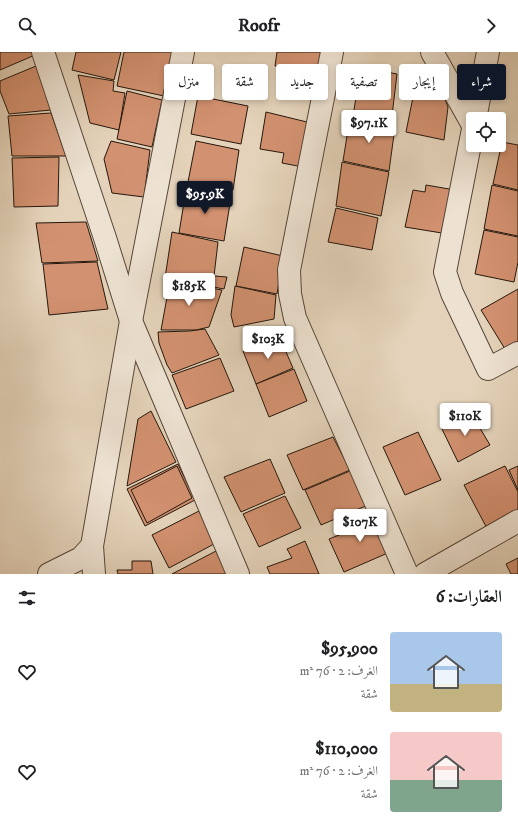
<!DOCTYPE html>
<html lang="ar">
<meta charset="utf-8">
<style>
body{margin:0;font-family:"IM FELL DW Pica",Amiri,serif;background:#f6f6f6;color:#202124;direction:rtl;height:100vh;display:flex;flex-direction:column;font-size:15px;white-space:nowrap}
*{box-sizing:border-box;margin:0}
p{font-size:13px;color:#757577}
.icon{flex:none;width:22px;height:22px;fill:none;stroke:currentColor;stroke-width:2;stroke-linecap:round;stroke-linejoin:round}
.map{position:relative;height:522px;overflow:hidden;direction:ltr}
.panel{display:flex;flex-direction:column;background:#fff;flex:1}
.panel>*{flex:none}
.hud{position:absolute;left:12px;top:12px;width:494px;height:36px;direction:rtl;display:flex;gap:8px}
.tools{position:absolute;left:466px;top:60px;display:grid;gap:8px}
.tools a{display:grid;place-items:center;width:40px;height:40px;border-radius:4px;background:#fff;box-shadow:0 2px 6px #0003;font-size:20px}
.price{position:absolute;translate:-50% -34px;padding:0 9px;border-radius:4px;background:#fff;color:#222;font-size:13px;line-height:26px;filter:drop-shadow(0 1px 2px #0008)}
.price::after{content:'';position:absolute;left:50%;top:24px;width:12px;height:9px;margin-left:-6px;background:inherit;clip-path:polygon(0 0,100% 0,50% 100%)}
.price.current{background:#111827;color:#fff}
ul{padding:0;list-style:none}
li{display:flex;align-items:center;gap:12px;height:100px;padding:0 16px}
li span{display:grid;place-items:center;flex:none;width:112px;height:80px;border-radius:4px;color:#555}
li>.icon{margin-inline-start:auto}
span .icon{width:48px;height:48px;fill:#fffc;stroke-width:1}
li b{font-size:17px}
h2{display:flex;justify-content:space-between;align-items:center;height:48px;padding:0 16px;font-size:17px}
.pill{padding:0 14px;border-radius:4px;background:#fff;box-shadow:0 2px 6px #0003;font-size:14px;line-height:36px}
.pill.current{background:#111827;color:#fff}
header{display:flex;justify-content:space-between;align-items:center;height:52px;padding:0 16px;background:#fff;font-size:18px;font-weight:700}
.map>svg:first-child{display:block}
.building{fill:#d29170;stroke:#25170c}
.lines{fill:none;stroke-linecap:round;stroke-linejoin:round}
.street-casing{stroke:#554638;stroke-width:24}
.street{stroke:#ede2d2;stroke-width:22}
</style>
<header><svg class="icon" aria-label="forward" viewBox="0 0 24 24"><path d="M9 5l7 7-7 7"/></svg>Roofr<svg class="icon" aria-label="search" viewBox="0 0 24 24"><circle cx="10" cy="10" r="6"/><path d="M15 15l6 6"/></svg></header>
<div class="map">
<svg width="518" height="522" viewBox="0 0 518 522">
<rect width="100%" height="100%" fill="#e4d3ba"/>
<filter id="stains"><feTurbulence type="fractalNoise" baseFrequency=".005" numOctaves="4"/><feColorMatrix values="0 0 0 0 .2 0 0 0 0 .09 0 0 0 0 .02 0 0 0 .5 -.17"/></filter>
<radialGradient id="worn" r=".72"><stop offset=".6" stop-color="#630" stop-opacity="0"/><stop offset="1" stop-color="#630" stop-opacity=".3"/></radialGradient>
<g class="building">
<path d="M0 0H34L35 3 0 18Z"/>
<path d="M76 0H121L114 28 72 18Z"/>
<path d="M124 0H172L164 44 117 34Z"/>
<path d="M277 0H324L319 24 275 14Z"/>
<path d="M36 14 51 58 9 62 0 39V29Z"/>
<path d="M361 15 397 22 391 72 353 64Z"/>
<path d="M78 23 114 29 113 39 125 41 119 78 90 71Z"/>
<path d="M416 30 432 32 443 42 448 55 444 88 406 80Z"/>
<path d="M127 39 162 48 152 95 117 87Z"/>
<path d="M198 44 248 54 241 92 191 82Z"/>
<path d="M266 60 311 71 303 115 282 111 284 101 260 97Z"/>
<path d="M51 61 66 104H12L8 64Z"/>
<path d="M350 65 395 75 389 119 343 109Z"/>
<path d="M111 89 150 98 144 145 112 141 104 107Z"/>
<path d="M196 89 239 98 233 138 188 130Z"/>
<path d="M502 90 518 93V138L493 132Z"/>
<path d="M59 105 58 154 14 155 12 106Z"/>
<path d="M342 110 389 120 381 164 336 154Z"/>
<path d="M426 133 455 138 448 182 405 175 413 138 425 140Z"/>
<path d="M492 133 518 139V184L484 177Z"/>
<path d="M186 138 231 145 224 189 179 181Z"/>
<path d="M336 156 378 166 372 198 328 190Z"/>
<path d="M86 170 98 209 42 211 36 171Z"/>
<path d="M484 178 518 185V210L514 230 475 222Z"/>
<path d="M172 180 218 190 214 224 227 225 224 237 165 226Z"/>
<path d="M244 195 283 204 277 242 236 234Z"/>
<path d="M97 210 108 257 49 263 43 212Z"/>
<path d="M170 229 222 238 209 275 196 278H161Z"/>
<path d="M235 234 276 243 274 267 234 275 231 263Z"/>
<path d="M518 237V290L505 297 481 258Z"/>
<path d="M205 277 219 303 172 321 167 313 159 291 158 280 190 279Z"/>
<path d="M280 286 293 316 256 332 243 299Z"/>
<path d="M220 306 234 339 186 357 172 323Z"/>
<path d="M294 317 307 349 269 365 256 332Z"/>
<path d="M151 359 176 410 127 434 138 367Z"/>
<path d="M471 361 490 393 458 410 442 377Z"/>
<path d="M418 380 441 428 405 443 383 395Z"/>
<path d="M333 385 350 418 303 438 287 403Z"/>
<path d="M270 407 285 441 241 460 224 425Z"/>
<path d="M178 412 195 448 145 474 127 437Z"/>
<path d="M177 414 192 446 147 471 131 438Z"/>
<path d="M505 414 518 440V466L490 482 464 433Z"/>
<path d="M518 414V438L509 418Z"/>
<path d="M350 419 368 453 321 473 305 438Z"/>
<path d="M285 444 301 476 259 495 243 462Z"/>
<path d="M199 459 214 492 169 516 152 483Z"/>
<path d="M370 460 390 500 344 520 329 487 354 477 350 469Z"/>
<path d="M305 489 319 522H270L267 515 292 506 287 497Z"/>
<path d="M216 499 227 522H172Z"/>
<path d="M518 506V522H511L506 512Z"/>
<path d="M132 509H151L153 522H118L117 518H132Z"/>
</g>
<g class="lines">
<g class="street-casing">
<g id="street">
<path d="M43 0 105 186 131 269 238 522"/>
<path d="M332 0 289 218 290 242 295 266 407 522"/>
<path d="M432 0 473 73"/>
<path d="M475 67 488 0"/>
<path d="M473 77 445 220 452 241 488 317 518 301"/>
<path d="M92 494 94 522"/>
<path d="M49 522 81 506 92 494 131 269 183 0"/>
<path d="M425 522 518 469"/>
</g>
</g>
<use href="#street" class="street"/>
</g>
<rect width="100%" height="100%" filter="url(#stains)"/>
<rect width="100%" height="100%" fill="url(#worn)"/>
</svg>
<div class="tools">
<a><svg class="icon" aria-label="locate" viewBox="0 0 24 24"><circle cx="12" cy="12" r="6"/><path d="M12 2v4M12 18v4M2 12h4M18 12h4"/></svg></a>
</div>
<b class="price" style="left:369px;top:92px">$97.1K</b>
<b class="price current" style="left:205px;top:163px">$95.9K</b>
<b class="price" style="left:189px;top:255px">$185K</b>
<b class="price" style="left:268px;top:308px">$103K</b>
<b class="price" style="left:465px;top:385px">$110K</b>
<b class="price" style="left:360px;top:491px">$107K</b>
<div class="hud">
<a class="pill current">شراء</a>
<a class="pill">إيجار</a>
<a class="pill">تصفية</a>
<a class="pill">جديد</a>
<a class="pill">شقة</a>
<a class="pill">منزل</a>
</div>
</div>
<section class="panel">
<h2>العقارات: 6<svg class="icon" aria-label="filters" viewBox="0 0 24 24"><path d="M4 7h16M4 17h16"/><circle cx="9" cy="7" r="2"/><circle cx="15" cy="17" r="2"/></svg></h2>
<ul>
<li><span style="background:linear-gradient(#a9c7e8 65%,#c2b280 0)"><svg class="icon" aria-label="home" viewBox="0 0 24 24"><path d="M3 11l9-7 9 7M6 9v11h12V9"/></svg></span><div><b>$95,900</b><p>الغرف: 2 · 76 m²</p><p>شقة</p></div><svg class="icon" aria-label="heart" viewBox="0 0 24 24"><path d="M12 20l-8-8c-3-5 5-10 8-4 3-6 11-1 8 4z"/></svg></li>
<li><span style="background:linear-gradient(#f6c9c9 60%,#7fa58c 0)"><svg class="icon" aria-label="home" viewBox="0 0 24 24"><path d="M3 11l9-7 9 7M6 9v11h12V9"/></svg></span><div><b>$110,000</b><p>الغرف: 2 · 76 m²</p><p>شقة</p></div><svg class="icon" aria-label="heart" viewBox="0 0 24 24"><path d="M12 20l-8-8c-3-5 5-10 8-4 3-6 11-1 8 4z"/></svg></li>
</ul>
</section>
